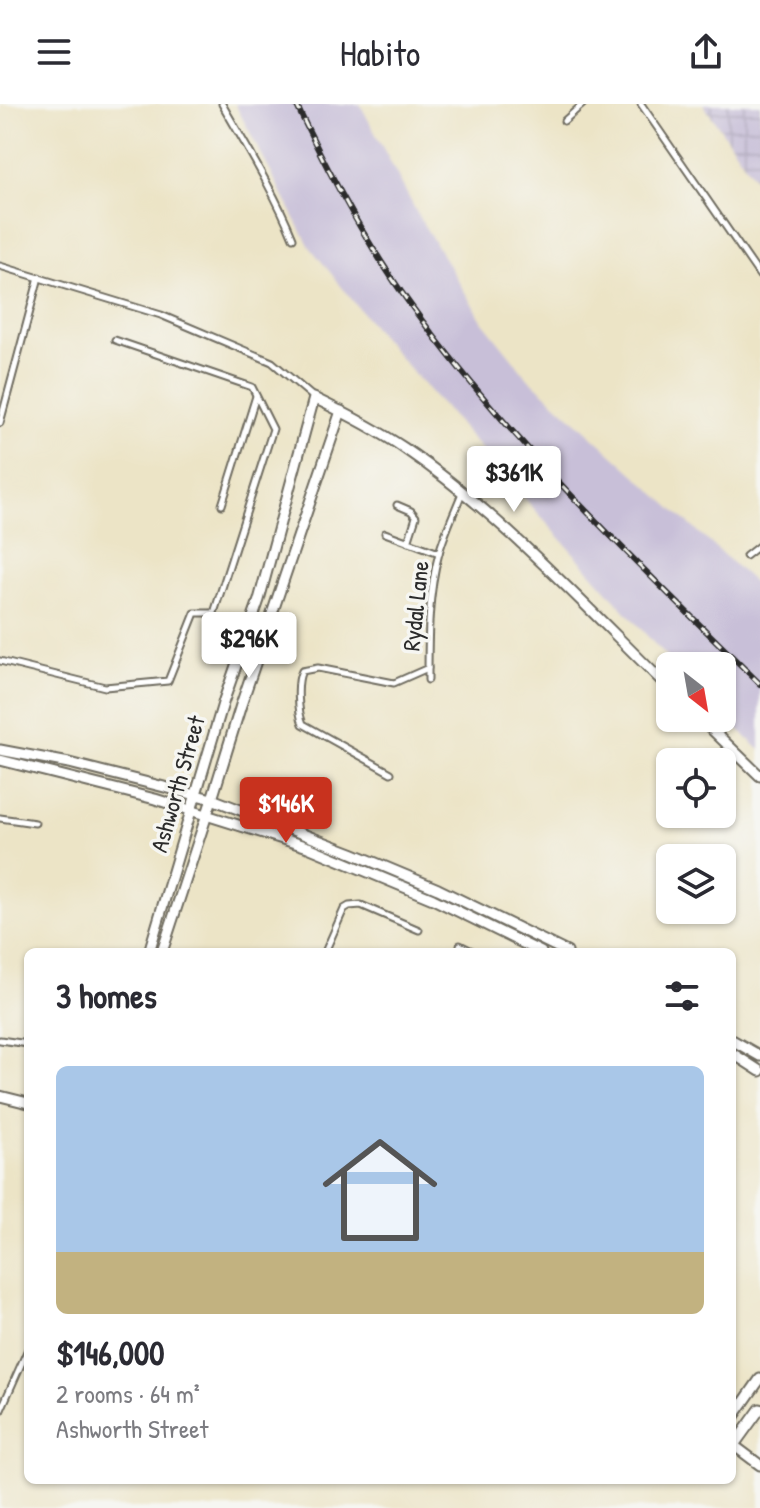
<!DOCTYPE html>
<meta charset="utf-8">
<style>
body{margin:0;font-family:"Patrick Hand",sans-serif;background:#f2f2f3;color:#2b2b33;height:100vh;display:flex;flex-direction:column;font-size:30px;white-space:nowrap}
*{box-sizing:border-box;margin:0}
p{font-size:26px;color:#7c7c81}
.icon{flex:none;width:44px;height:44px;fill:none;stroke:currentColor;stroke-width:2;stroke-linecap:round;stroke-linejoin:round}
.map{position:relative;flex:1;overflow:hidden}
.side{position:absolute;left:24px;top:844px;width:712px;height:536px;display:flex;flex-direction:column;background:#fff;border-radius:12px;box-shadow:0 2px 6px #0004}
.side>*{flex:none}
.needle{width:52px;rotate:149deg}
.fabs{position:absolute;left:656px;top:548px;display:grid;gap:16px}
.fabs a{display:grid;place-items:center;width:80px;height:80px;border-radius:12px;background:#fff;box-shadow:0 2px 6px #0004;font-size:40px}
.price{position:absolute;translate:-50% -68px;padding:0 18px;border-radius:8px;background:#fff;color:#222;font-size:26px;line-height:52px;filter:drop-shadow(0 2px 4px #0008)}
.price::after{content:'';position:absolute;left:50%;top:48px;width:24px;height:18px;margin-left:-12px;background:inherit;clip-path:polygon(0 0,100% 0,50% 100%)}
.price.on{background:#c8321e;color:#fff}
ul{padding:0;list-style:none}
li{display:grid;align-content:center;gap:16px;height:424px;padding:0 32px}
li+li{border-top:2px solid #e1e1e2}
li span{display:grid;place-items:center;height:248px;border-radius:12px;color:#555}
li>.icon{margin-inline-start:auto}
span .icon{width:144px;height:144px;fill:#fffc;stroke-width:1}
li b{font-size:34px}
h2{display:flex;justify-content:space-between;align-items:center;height:96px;padding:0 32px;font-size:34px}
header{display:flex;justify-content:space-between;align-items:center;height:104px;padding:0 32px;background:#fff;font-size:36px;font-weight:600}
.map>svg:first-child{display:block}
.industrial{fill:url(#industrial-grid)}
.railway{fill:#c8bfd8}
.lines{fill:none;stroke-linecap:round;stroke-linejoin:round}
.lane-casing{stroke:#6f6c61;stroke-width:9}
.street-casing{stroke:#6f6c61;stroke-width:13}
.lane{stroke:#fff;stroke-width:5}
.street{stroke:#fff;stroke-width:9}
.rail-casing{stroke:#2b2b2b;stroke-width:6}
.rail{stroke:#f6f6f2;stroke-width:3;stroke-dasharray:9;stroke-linecap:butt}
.labels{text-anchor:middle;stroke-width:7;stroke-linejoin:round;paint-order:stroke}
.street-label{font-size:24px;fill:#2b2b2b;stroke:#f6f6f2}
</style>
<header><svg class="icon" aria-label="menu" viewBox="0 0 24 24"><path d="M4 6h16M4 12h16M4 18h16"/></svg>Habito<svg class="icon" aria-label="share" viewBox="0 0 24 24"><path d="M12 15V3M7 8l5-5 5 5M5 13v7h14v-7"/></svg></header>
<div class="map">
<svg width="760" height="1404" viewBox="0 0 760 1404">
<defs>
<pattern id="industrial-grid" width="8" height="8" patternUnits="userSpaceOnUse" patternTransform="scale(2)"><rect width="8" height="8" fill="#c8bfd8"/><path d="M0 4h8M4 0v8" fill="none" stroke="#aca4ba"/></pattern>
</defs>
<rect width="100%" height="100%" fill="#f6f6f2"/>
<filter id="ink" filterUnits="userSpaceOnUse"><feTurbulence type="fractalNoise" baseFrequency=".0125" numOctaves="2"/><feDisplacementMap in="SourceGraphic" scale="16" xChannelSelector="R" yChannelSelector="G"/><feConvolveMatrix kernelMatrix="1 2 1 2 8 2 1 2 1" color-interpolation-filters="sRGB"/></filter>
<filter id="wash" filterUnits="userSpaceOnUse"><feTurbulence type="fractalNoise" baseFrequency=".006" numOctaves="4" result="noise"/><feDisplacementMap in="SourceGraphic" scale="32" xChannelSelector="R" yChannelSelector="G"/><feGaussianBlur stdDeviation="1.8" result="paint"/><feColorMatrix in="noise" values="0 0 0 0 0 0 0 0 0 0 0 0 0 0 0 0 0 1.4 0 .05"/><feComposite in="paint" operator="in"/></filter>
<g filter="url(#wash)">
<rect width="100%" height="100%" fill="#ece4c6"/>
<path class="industrial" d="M703 0H760V82Z"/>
<path class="railway" d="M235 0H360L419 113 483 218 528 274 760 484V646L722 611V562H674L384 236 310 143Z"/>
</g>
<g filter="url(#ink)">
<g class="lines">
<g class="lane-casing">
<g id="lane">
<path d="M222 0C247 44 274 87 293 134"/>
<path d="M641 0 760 172"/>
<path d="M564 17 583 0"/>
<path d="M0 162 161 211 272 258 313 293"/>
<path d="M0 319 39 173"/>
<path d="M222 401 256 292"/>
<path d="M397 401 411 407 416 413 408 438"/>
<path d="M385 429 439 449"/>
<path d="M746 452 760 441"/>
<path d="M0 557 105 583 168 577 195 509H214L273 325 252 283 115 236"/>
<path d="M428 576C428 534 428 489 439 449 445 428 454 409 462 389"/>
<path d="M391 669 303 620C298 608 296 578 302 567L318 564 394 579 428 564"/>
<path d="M0 714 35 719"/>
<path d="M460 841 474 848"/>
<path d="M325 848 344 805 349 802 361 801 419 826"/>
<path d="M0 936 28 940"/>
<path d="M0 1308 28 1245"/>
</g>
</g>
<g class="street-casing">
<g id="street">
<path d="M700 614 760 672"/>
<path d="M0 646 69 659 212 695 352 749 438 785 567 848"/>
<path d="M0 656 155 695 308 743 433 795 541 848"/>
<path d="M149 848 224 596 259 496 314 294C345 309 376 325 404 344 501 410 586 503 670 585"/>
<path d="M162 848 212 695 241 601 341 307"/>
<path d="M732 936 760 952"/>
<path d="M732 949 760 967"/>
<path d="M0 992 28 999"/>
<path d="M732 1315 760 1275"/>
<path d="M732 1340 760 1361"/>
<path d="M734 1341 760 1305"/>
</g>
</g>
<use href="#lane" class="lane"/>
<use href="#street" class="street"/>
<g class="rail-casing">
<path id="rail" d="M296 0C328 68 363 134 407 196 509 338 636 458 760 580"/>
</g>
<use href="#rail" class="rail"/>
</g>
</g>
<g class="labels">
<g class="street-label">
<text transform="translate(416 502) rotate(-84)" y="8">Rydal Lane</text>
<text transform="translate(178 680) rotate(-74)" y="8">Ashworth Street</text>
</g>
</g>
</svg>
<div class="fabs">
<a><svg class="needle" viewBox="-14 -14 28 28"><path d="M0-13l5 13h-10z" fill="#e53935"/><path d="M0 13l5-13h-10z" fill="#7c7c81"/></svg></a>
<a><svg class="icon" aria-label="locate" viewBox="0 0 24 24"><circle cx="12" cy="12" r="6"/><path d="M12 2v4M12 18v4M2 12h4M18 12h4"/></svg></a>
<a><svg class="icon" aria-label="layers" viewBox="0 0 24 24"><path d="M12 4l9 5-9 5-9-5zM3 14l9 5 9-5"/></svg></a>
</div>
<b class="price" style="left:514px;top:410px">$361K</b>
<b class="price" style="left:249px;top:576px">$296K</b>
<b class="price on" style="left:286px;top:741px">$146K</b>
<section class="side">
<h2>3 homes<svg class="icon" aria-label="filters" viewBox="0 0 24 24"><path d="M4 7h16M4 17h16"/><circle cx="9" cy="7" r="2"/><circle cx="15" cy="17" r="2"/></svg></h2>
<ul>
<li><span style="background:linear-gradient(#a9c7e8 75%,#c2b280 0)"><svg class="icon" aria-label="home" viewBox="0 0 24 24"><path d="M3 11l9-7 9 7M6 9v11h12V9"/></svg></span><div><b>$146,000</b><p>2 rooms · 64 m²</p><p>Ashworth Street</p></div></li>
</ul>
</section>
</div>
